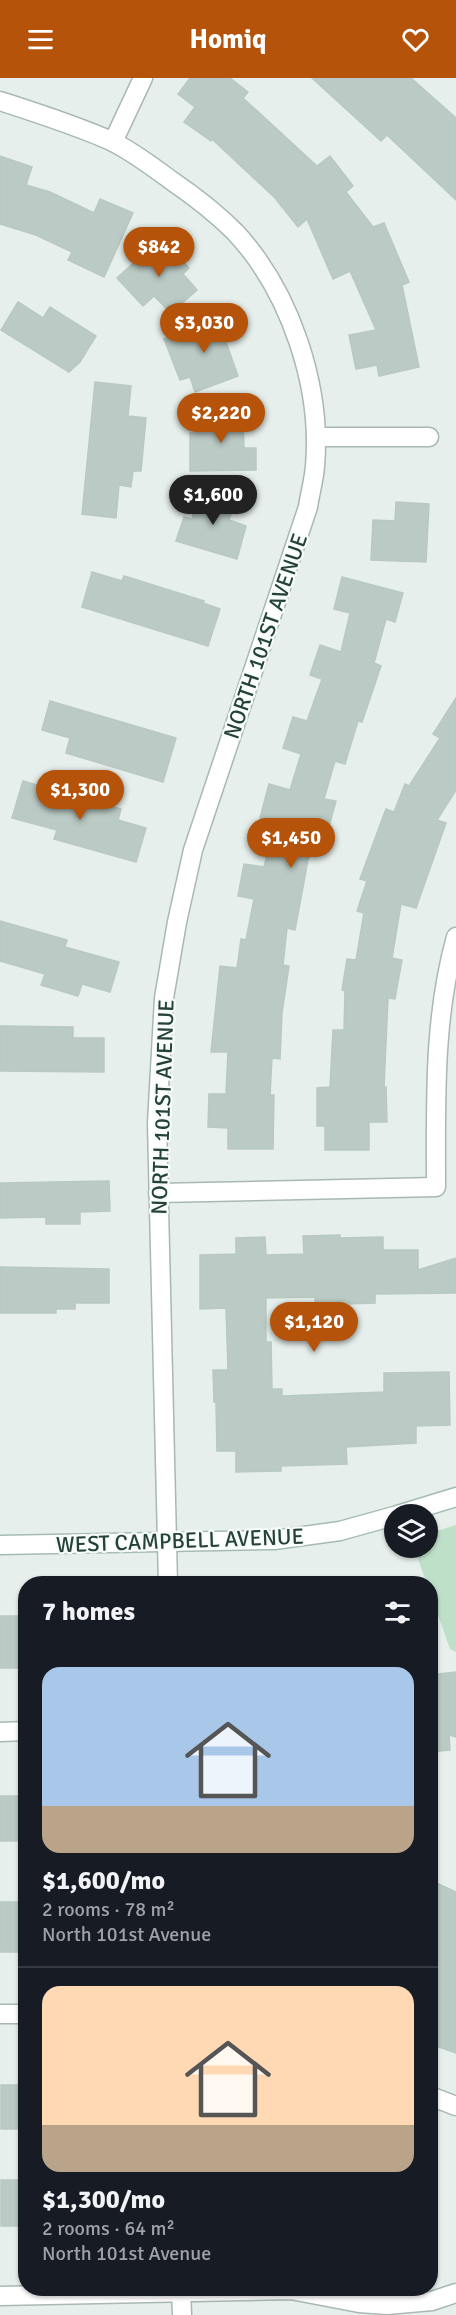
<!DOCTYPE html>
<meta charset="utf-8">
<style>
body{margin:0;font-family:Signika,sans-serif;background:#242831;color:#f1f3f6;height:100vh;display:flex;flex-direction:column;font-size:22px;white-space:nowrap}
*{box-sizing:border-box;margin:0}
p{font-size:20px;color:#9ea1a6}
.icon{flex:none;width:33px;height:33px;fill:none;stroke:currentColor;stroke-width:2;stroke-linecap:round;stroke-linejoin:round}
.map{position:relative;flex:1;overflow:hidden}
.sheet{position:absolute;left:18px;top:1498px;width:420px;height:720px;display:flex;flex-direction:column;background:#171b24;border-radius:24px;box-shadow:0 2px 4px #0004}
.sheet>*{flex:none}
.controls{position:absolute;left:384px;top:1426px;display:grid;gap:12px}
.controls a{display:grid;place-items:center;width:54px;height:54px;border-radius:50%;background:#171b24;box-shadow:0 2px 4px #0004;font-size:30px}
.price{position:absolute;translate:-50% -51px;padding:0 14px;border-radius:21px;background:#b45309;color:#fff;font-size:20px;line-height:39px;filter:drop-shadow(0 2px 3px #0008)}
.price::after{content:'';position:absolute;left:50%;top:36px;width:18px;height:14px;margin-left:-9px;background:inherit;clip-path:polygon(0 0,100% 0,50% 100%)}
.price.active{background:#222;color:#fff}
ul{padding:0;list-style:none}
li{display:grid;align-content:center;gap:12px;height:318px;padding:0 24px}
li+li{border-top:2px solid #363941}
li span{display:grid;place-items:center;height:186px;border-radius:18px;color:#555}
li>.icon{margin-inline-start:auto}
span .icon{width:108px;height:108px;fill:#fffc;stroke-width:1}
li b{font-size:26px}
h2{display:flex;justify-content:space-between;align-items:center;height:72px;padding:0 24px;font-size:26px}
header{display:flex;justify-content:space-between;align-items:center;height:78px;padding:0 24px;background:#b45309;color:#fff;font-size:27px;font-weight:700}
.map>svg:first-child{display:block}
.green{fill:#bfe0c8}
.building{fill:#bbcac4;stroke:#b8c9c2;stroke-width:1.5}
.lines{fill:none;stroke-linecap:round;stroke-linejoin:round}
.street-casing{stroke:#a8b8b2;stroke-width:21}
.secondary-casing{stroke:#a4bbb3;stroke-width:21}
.street{stroke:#fff;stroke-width:18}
.secondary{stroke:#fff;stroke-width:18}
.labels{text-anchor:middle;stroke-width:4.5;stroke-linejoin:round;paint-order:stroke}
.street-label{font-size:22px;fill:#24423a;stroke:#f7fbf9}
</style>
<header><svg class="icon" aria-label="menu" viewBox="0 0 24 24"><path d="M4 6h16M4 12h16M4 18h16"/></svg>Homiq<svg class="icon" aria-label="heart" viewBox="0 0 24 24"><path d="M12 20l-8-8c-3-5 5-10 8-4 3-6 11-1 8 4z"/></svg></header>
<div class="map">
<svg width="456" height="2237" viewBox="0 0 456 2237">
<rect width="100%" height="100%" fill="#e6efeb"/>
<path class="green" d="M456 1447V1574L450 1571 431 1517 430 1506H427L414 1470H428V1456Z"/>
<g class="building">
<path d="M190 0H230L248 14 243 20 317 88 330 78 353 108 346 114 373 149 384 145 409 204 402 207 419 289 379 298 377 287 356 291 349 257 376 252 350 193 333 201 307 141 298 149 275 120 212 61 211 63 184 44 195 29 178 16Z"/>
<path d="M312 0H411L456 40V122L387 57 381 63Z"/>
<path d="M0 78 32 89 26 107 50 114 94 135 100 121 133 135 104 199 68 182 72 174 36 157 0 146Z"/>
<path d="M161 160 189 190 183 196 197 212 171 235 154 218 143 228 117 200Z"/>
<path d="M18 224 43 240 50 229 96 258 80 284 69 294 1 252Z"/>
<path d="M228 238 237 260 226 264 238 298 195 314 190 299 180 302 164 261Z"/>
<path d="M95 304 131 308 128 338 146 340 141 393H133L131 409 119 407 116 440 82 436Z"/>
<path d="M243 333 244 370H256V392L190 393V355H198L197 334Z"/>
<path d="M200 412 235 422 229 442 246 448 237 481 176 463 184 439 192 441Z"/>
<path d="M396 424 429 426 426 484 371 482 373 442 395 443Z"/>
<path d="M92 494 122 503 124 498 204 523 203 525 220 531 208 568 82 529Z"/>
<path d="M342 499 403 515 395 544 386 541 374 585 381 588 362 644 358 643 345 686 335 683 324 721 336 723 325 763 315 761 308 782 295 852 287 850 283 887 289 888 282 935 280 981 272 980 270 1017H274L273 1071H228V1050L208 1049 209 1016H226L228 974H211L220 888 237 890 241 861 246 862 254 821 238 818 244 786 264 789 275 744 260 740 269 706 290 712 301 676 283 670 293 639 307 643 322 601 310 597 320 567 341 574 350 535 334 531Z"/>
<path d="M456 620V712L437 742 446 745 416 830 401 826 392 880 402 882 395 921 388 920 384 1009H386L387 1044H369V1072H325V1048H317V1010L330 1009 333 952H344L345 913 342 912 347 881 356 882 364 835 357 833 367 803 360 801 386 731 394 734 405 706 409 708 440 660 433 656Z"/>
<path d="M50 623 176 660 163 704 66 675 70 660 42 652Z"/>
<path d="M23 703 121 731 118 742 146 750 136 784 54 761 57 752 12 740Z"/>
<path d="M0 843 67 862 65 869 119 884 110 914 82 906 78 918 41 907 45 896 0 883Z"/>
<path d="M0 948 73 949V960H104V994L0 993Z"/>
<path d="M109 1103 110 1133 80 1134V1146H46V1139L0 1140V1105Z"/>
<path d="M340 1157V1160L383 1159V1172H418V1192L456 1180V1215L375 1216V1225L315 1227V1219L266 1220V1264H271L272 1311H282V1318L384 1314V1295L449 1294 450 1347 416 1348V1365L346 1369 347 1386 281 1388V1393L236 1394V1373H217L216 1324H214L213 1292H228L226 1230 200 1231V1177L236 1176V1160L265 1159 266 1177 304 1176 303 1158Z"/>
<path d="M0 1189 109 1191V1225H75V1231H56V1235H0Z"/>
<rect x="0" y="1538" width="26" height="52"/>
<path d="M456 1594V1659L449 1657 450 1672 430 1674V1597Z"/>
<rect x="0" y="1718" width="26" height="45"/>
<path d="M430 1802 456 1814V1975L430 1966Z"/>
<rect x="0" y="1824" width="26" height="50"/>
<rect x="1" y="2007" width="25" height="44"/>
<rect x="1" y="2102" width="25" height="46"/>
</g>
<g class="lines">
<g class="street-casing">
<g id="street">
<path d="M0 23C37 35 75 47 111 63 132 73 153 89 172 103 194 118 216 135 235 154 290 213 322 308 315 388 314 402 310 415 308 429L193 772 177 844 164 920 157 1045 168 1506"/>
<path d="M113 64 143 0"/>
<path d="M316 359H429"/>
<path d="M158 1115 436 1109C436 1025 433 941 456 859"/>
<path d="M0 1654 26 1653"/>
<path d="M0 1936H26"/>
<path d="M430 2018 456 2028"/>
<path d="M181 2211 182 2237"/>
<path d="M0 2218 291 2212 359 2225 387 2227 432 2223 456 2215"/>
</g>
</g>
<g class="secondary-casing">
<g id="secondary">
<path d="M397 1437 456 1419"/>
<path d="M0 1467 274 1462 340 1453 394 1438"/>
</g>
</g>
<use href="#street" class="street"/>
<use href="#secondary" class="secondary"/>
</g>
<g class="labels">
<g class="street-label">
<text transform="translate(265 558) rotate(-71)" y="8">NORTH 101ST AVENUE</text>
<text transform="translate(162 1029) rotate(-88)" y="8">NORTH 101ST AVENUE</text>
<text transform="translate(180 1462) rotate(-2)" y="8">WEST CAMPBELL AVENUE</text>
</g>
</g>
</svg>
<div class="controls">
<a><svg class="icon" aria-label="layers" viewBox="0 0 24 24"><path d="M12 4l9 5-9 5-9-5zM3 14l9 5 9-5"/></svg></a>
</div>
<b class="price" style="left:159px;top:200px">$842</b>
<b class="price" style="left:204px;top:276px">$3,030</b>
<b class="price" style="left:221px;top:366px">$2,220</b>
<b class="price active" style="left:213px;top:448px">$1,600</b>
<b class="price" style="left:80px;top:743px">$1,300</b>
<b class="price" style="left:291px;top:791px">$1,450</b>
<b class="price" style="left:314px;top:1275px">$1,120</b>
<section class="sheet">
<h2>7 homes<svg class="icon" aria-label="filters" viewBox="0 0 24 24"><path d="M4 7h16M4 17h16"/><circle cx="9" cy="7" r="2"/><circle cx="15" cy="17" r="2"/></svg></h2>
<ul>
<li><span style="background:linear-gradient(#a9c7e8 75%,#b9a48a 0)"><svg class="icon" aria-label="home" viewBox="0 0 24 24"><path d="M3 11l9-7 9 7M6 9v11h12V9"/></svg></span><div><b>$1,600/mo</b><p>2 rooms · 78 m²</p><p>North 101st Avenue</p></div></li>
<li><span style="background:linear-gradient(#ffd9b3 75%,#b9a48a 0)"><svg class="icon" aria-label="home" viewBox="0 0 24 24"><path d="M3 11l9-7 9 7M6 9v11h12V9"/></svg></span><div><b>$1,300/mo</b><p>2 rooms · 64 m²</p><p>North 101st Avenue</p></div></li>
</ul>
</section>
</div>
